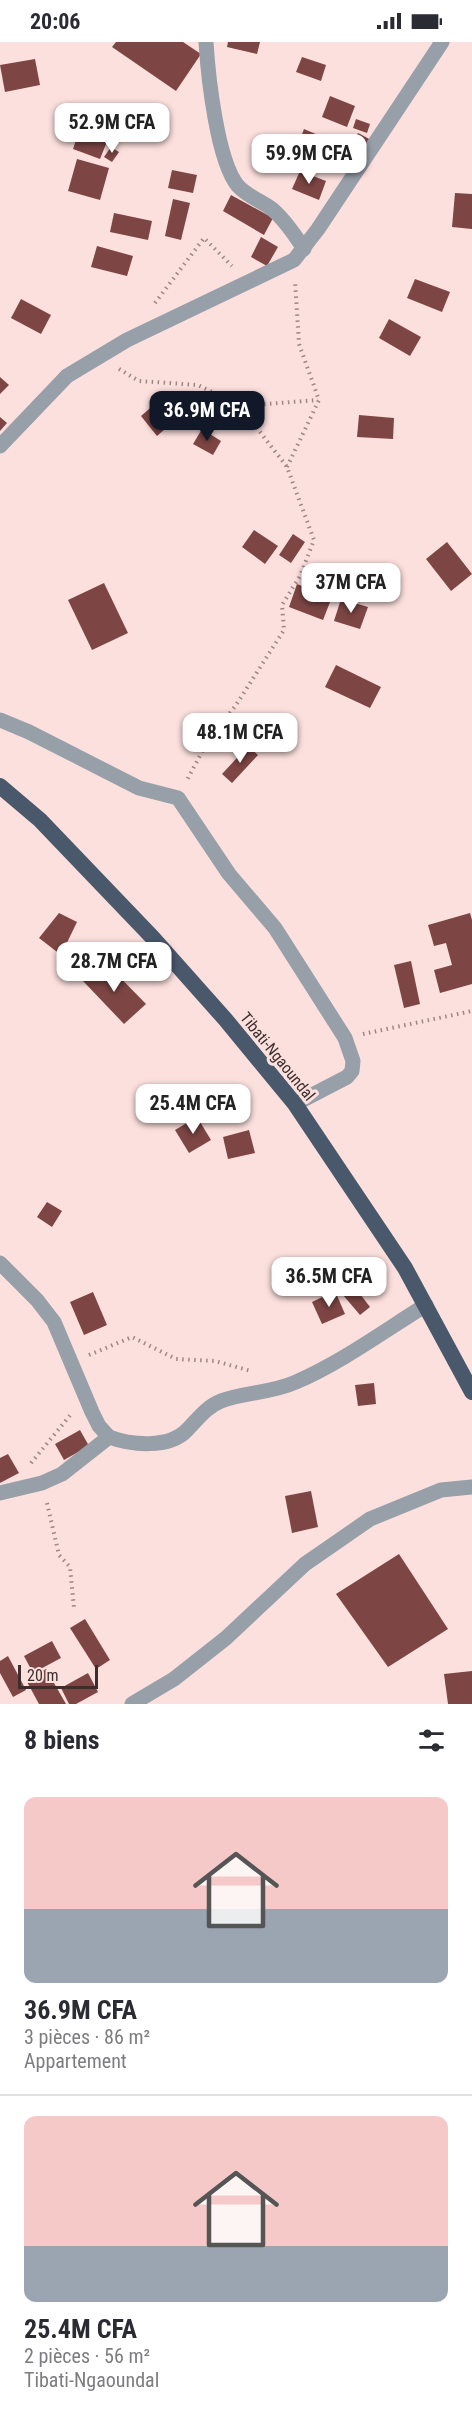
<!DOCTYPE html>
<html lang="fr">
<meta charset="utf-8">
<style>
body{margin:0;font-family:"Roboto Condensed",sans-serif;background:#f2f2f3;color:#2b2b33;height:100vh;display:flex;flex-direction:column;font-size:22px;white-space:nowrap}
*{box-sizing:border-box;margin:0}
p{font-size:20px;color:#7c7c81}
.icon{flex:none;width:33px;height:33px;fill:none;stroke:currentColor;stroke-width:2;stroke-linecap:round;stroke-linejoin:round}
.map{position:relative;height:1662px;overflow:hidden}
.details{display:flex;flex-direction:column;background:#fff;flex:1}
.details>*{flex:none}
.scale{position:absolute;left:18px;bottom:15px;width:80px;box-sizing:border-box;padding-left:6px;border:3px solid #3b2e2d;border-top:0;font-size:16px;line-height:21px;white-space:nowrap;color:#3b2e2d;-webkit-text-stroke:4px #fce0de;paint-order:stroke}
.price{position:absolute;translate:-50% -51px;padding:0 14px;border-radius:12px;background:#fff;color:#222;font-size:20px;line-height:39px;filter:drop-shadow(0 2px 3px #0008)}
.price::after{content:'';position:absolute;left:50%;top:36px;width:18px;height:14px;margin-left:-9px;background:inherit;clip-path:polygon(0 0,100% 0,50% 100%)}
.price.current{background:#111827;color:#fff}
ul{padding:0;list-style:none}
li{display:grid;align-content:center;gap:12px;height:318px;padding:0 24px}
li+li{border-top:2px solid #e1e1e2}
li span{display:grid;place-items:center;height:186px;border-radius:12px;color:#555}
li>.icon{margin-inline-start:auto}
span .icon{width:108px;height:108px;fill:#fffc;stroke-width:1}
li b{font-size:26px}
h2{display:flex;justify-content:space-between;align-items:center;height:72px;padding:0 24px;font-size:26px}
.status{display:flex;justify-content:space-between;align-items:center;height:42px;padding:0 30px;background:#fff;direction:ltr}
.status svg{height:16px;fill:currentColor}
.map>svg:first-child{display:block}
.building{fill:#7d4644}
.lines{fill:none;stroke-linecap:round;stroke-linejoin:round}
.path{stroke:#9c8786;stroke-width:4;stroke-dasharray:1.5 4.5;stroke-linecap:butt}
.minor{stroke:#979fa9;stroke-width:15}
.trunk{stroke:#4a586c;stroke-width:16}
.labels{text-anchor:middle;stroke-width:6;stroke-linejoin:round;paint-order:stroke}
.street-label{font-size:16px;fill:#3b2e2d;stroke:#fce0de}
</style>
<div class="status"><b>20:06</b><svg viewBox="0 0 49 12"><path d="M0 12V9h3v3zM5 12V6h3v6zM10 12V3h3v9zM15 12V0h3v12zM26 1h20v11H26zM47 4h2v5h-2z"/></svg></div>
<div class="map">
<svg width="472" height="1662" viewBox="0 0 472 1662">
<rect width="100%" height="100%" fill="#fce0de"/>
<g class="building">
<path d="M116 0H183L201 12 176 49 112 5Z"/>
<path d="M228 0H260L257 12 227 5Z"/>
<path d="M302 15 326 23 321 39 296 30Z"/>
<path d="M35 17 40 43 5 50 0 23Z"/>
<path d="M330 54 355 64 347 85 322 75Z"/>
<path d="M356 77 370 82 367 91 353 86Z"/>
<path d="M80 86 108 97 100 117 73 107Z"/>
<path d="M304 87 318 93 310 114 296 108Z"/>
<path d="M358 91 371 98 357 122 344 115Z"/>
<path d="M322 100 345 110 337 127 315 118Z"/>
<path d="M111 105 119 110 112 120 104 115Z"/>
<path d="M77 117 109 126 100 158 68 149Z"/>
<path d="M172 128 197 133 193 151 168 146Z"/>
<path d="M300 129 326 139 319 158 292 147Z"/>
<path d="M455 151 472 152V187L452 185Z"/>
<path d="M231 153 273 176 264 193 223 169Z"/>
<path d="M173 157 190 161 181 198 165 194Z"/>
<path d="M114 171 152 179 148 198 110 190Z"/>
<path d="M261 195 278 205 267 224 251 215Z"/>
<path d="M97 204 133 214 127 234 91 225Z"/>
<path d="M415 237 450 250 442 270 407 256Z"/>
<path d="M21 257 51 273 41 292 11 276Z"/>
<path d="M389 277 421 295 410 314 379 296Z"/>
<path d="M0 335 9 343 0 352Z"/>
<path d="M156 361 172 381 157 394 141 374Z"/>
<path d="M359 373 394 376 393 397 357 395Z"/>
<path d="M0 375 7 381 0 389Z"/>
<path d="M202 387 221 399 213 413 193 402Z"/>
<path d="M254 488 278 504 265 522 242 505Z"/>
<path d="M293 492 305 500 291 521 279 513Z"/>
<path d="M447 500 472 532 451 549 426 517Z"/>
<path d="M104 541 128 591 92 608 68 558Z"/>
<path d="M297 542 332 555 323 578 289 565Z"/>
<path d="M341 557 368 565 360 587 334 579Z"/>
<path d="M336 623 381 645 370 666 325 645Z"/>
<path d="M248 704 258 713 232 741 222 732Z"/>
<path d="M59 871 77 880 61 913 39 896Z"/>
<path d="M470 871 472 878V942L440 951 434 928 452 923 446 901 434 904 428 883Z"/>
<path d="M104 919 146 962 124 982 83 939Z"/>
<path d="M411 919 420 962 404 966 394 923Z"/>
<path d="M197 1075 211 1098 189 1111 175 1088Z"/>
<path d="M249 1088 255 1111 228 1117 223 1095Z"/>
<path d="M47 1160 62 1169 52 1185 37 1175Z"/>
<path d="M354 1244 370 1265 360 1273 343 1253Z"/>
<path d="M335 1249 345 1272 322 1282 312 1260Z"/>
<path d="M93 1250 107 1283 84 1293 70 1260Z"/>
<path d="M374 1341 376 1362 358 1364 355 1343Z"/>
<path d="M80 1388 89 1404 64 1418 55 1402Z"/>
<path d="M8 1412 19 1431 0 1441V1416Z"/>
<path d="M311 1449 318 1485 292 1491 285 1454Z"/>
<path d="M399 1512 448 1587 388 1625 336 1552Z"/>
<path d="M85 1577 110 1618 96 1627 70 1586Z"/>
<path d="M52 1599 61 1616 33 1631 24 1614Z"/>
<path d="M8 1614 26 1648 13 1655 0 1631V1619Z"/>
<path d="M46 1627 66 1662H39L26 1638Z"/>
<path d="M472 1629V1662H448L444 1632Z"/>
<path d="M88 1631 98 1650 76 1662H69L61 1646Z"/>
</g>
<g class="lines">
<g class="path">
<path d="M155 261 204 196 232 224"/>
<path d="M119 327 139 339 198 343 240 364 287 425 314 498 300 534 282 563 284 588 236 663 205 704 186 740"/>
<path d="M240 364 318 358"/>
<path d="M287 425 319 358 299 302 295 239"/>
<path d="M363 992 472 969"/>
<path d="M89 1313 132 1295 176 1317 215 1319 251 1329"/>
<path d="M31 1421 72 1371"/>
<path d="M47 1461 59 1513 70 1525 74 1566"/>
</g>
<g class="minor">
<path d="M206 0C208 33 217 119 238 144 247 154 261 159 272 167 285 178 295 193 304 207"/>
<path d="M0 404 67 334 127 298 294 218 318 187 442 0"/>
<path d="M0 678 29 690 139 746 178 756 229 832 275 886 345 996 353 1019 352 1029 347 1035 295 1062"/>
<path d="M0 1221 37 1258 54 1280 92 1370 99 1384 109 1395"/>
<path d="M0 1451 42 1441 62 1432 109 1395C131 1403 169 1407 187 1388 198 1377 206 1365 221 1359 245 1350 272 1351 296 1340 342 1320 384 1289 426 1263"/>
<path d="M132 1662 174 1637 226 1596 305 1522 370 1477 441 1448 472 1445"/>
</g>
<path class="trunk" d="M0 744 40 778 153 896 225 977 295 1062 405 1226 472 1350"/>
</g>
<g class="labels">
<g class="street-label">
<text transform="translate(278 1014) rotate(51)" y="6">Tibati-Ngaoundal</text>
</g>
</g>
</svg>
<div class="scale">20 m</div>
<b class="price" style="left:112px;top:112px">52.9M CFA</b>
<b class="price" style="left:309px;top:143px">59.9M CFA</b>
<b class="price current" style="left:207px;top:400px">36.9M CFA</b>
<b class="price" style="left:351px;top:572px">37M CFA</b>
<b class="price" style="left:240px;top:722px">48.1M CFA</b>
<b class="price" style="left:114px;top:951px">28.7M CFA</b>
<b class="price" style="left:193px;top:1093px">25.4M CFA</b>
<b class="price" style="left:329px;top:1266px">36.5M CFA</b>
</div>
<section class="details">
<h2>8 biens<svg class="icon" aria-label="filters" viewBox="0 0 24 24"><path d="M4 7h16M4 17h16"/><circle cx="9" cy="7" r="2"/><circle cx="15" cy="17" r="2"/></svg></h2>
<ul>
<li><span style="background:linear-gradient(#f6c9c9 60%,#9aa5b1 0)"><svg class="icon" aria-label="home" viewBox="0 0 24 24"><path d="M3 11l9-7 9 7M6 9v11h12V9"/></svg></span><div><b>36.9M CFA</b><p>3 pièces · 86 m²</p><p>Appartement</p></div></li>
<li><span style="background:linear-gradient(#f6c9c9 70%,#9aa5b1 0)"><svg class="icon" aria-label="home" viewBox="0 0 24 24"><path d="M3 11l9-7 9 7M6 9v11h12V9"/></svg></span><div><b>25.4M CFA</b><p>2 pièces · 56 m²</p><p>Tibati-Ngaoundal</p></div></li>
</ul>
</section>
